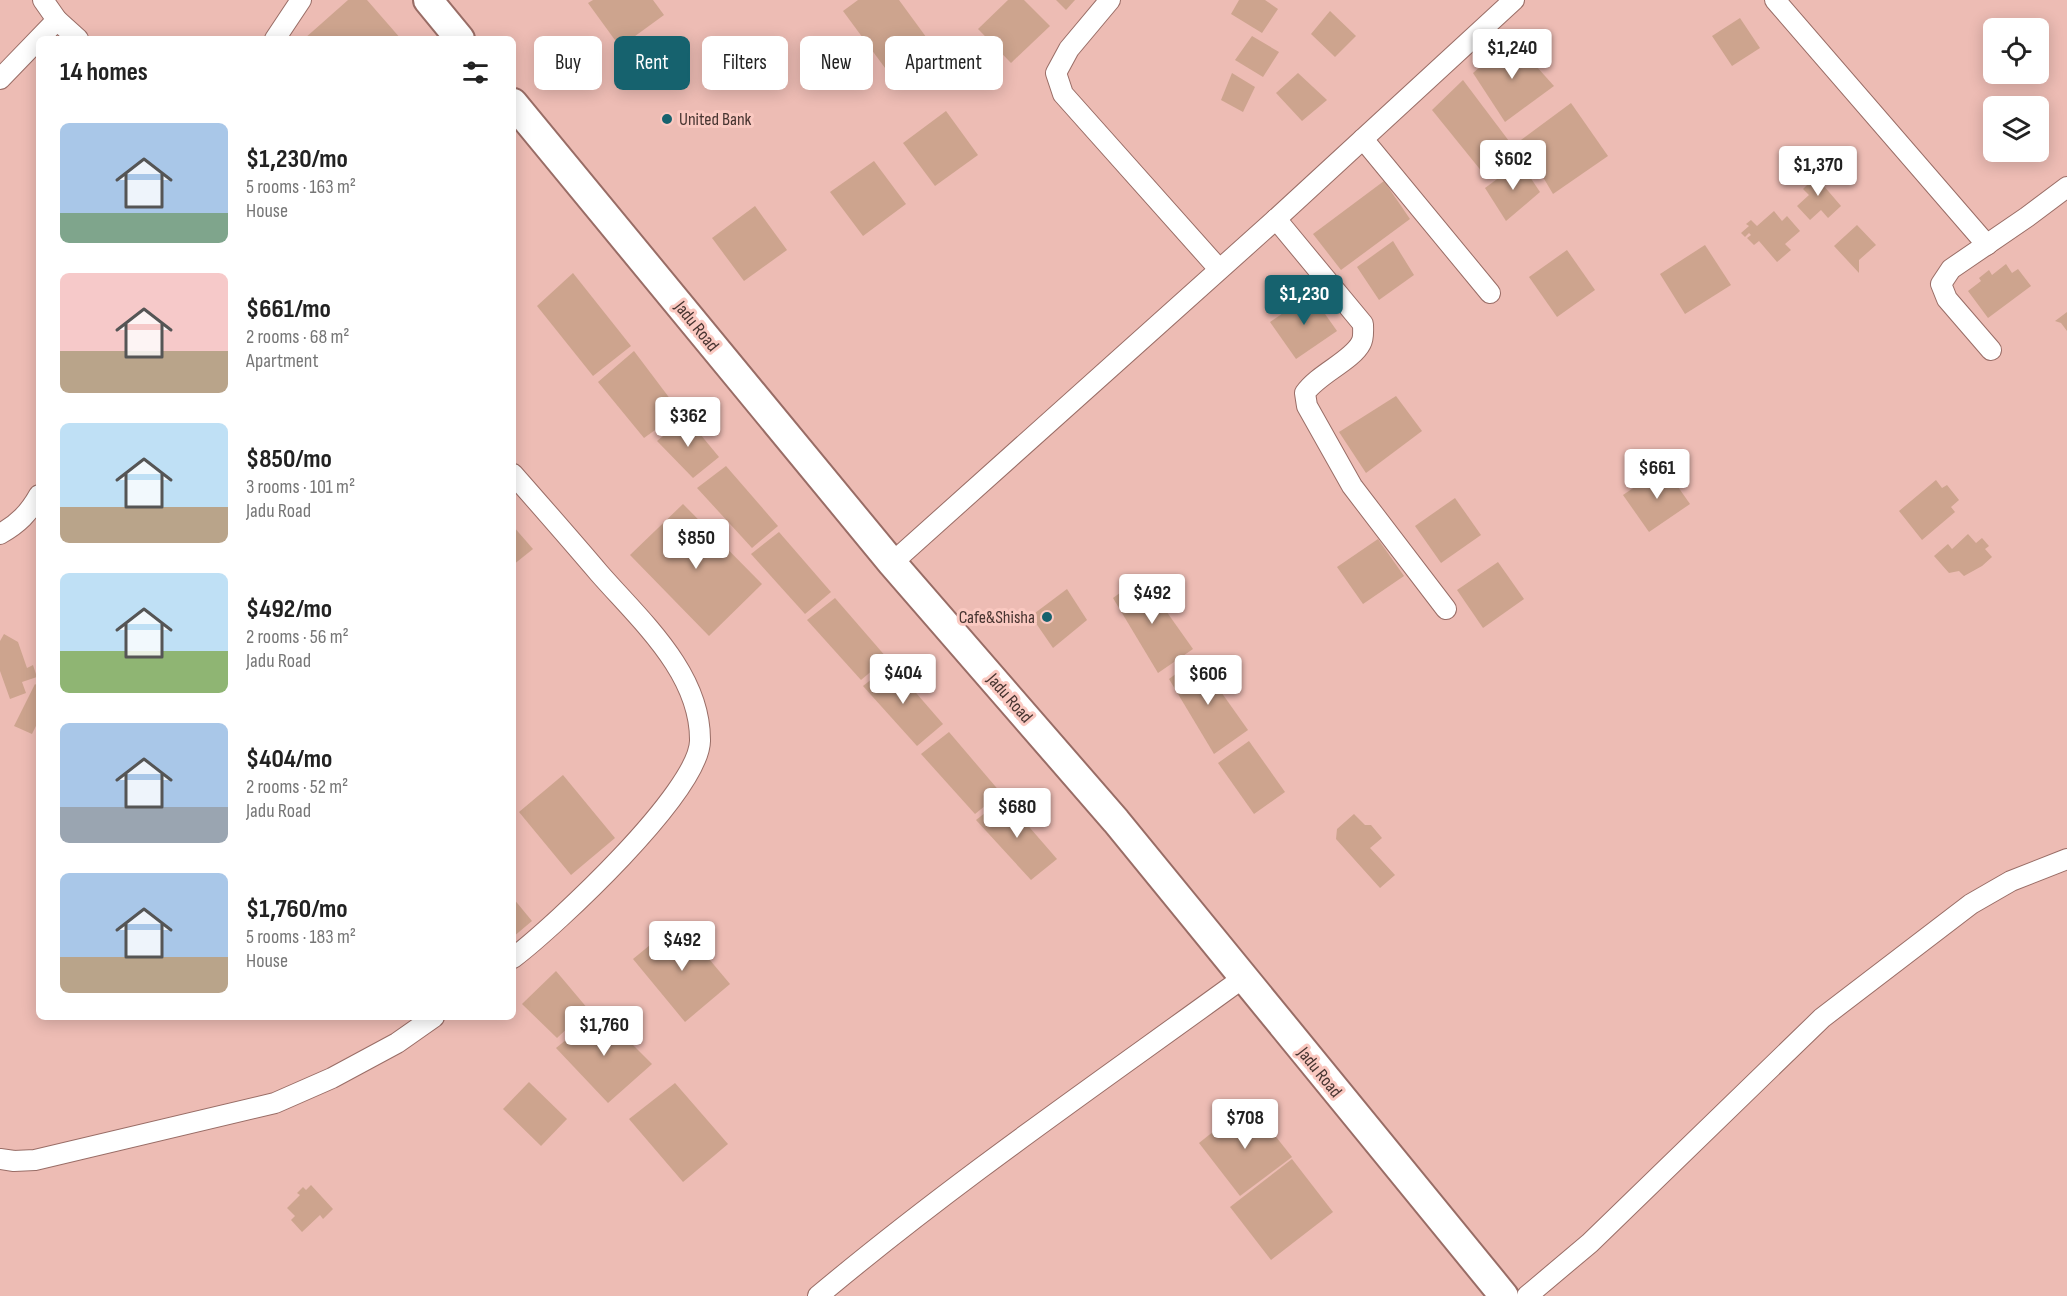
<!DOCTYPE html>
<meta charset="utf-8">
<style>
body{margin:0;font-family:"Sofia Sans Condensed",sans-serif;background:#f2f2f2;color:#222;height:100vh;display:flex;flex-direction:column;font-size:22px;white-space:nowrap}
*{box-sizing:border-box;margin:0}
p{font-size:20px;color:#767676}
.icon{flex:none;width:33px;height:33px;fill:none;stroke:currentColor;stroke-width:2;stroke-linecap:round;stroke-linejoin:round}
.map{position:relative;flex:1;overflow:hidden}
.side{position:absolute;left:36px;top:36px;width:480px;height:984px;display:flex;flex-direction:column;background:#fff;border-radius:9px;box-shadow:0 3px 15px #0003}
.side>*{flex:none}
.hud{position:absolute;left:534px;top:36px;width:570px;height:54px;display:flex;gap:12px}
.tools{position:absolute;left:1983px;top:18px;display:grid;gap:12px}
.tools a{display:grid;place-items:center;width:66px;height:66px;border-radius:9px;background:#fff;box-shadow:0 3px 15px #0003;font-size:30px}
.price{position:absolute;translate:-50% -51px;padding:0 14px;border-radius:6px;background:#fff;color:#222;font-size:20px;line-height:39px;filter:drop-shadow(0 2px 3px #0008)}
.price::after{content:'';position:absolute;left:50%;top:36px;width:18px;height:14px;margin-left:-9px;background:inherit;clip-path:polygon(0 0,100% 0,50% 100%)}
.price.selected{background:#16626e;color:#fff}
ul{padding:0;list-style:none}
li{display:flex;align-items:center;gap:18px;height:150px;padding:0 24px}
li span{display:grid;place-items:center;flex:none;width:168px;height:120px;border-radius:9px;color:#555}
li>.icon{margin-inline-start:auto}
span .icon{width:72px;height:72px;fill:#fffc;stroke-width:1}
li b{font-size:26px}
h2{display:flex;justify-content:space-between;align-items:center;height:72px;padding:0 24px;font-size:26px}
.pill{padding:0 21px;border-radius:9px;background:#fff;box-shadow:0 3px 15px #0003;font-size:21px;line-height:54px}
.pill.selected{background:#16626e;color:#fff}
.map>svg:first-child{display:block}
.building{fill:#cda48e}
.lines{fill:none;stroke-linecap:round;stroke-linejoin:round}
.minor-casing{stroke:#996d66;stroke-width:22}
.highway-casing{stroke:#996d66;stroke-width:32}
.minor{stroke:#fff;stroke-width:20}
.highway{stroke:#fff;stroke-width:28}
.poi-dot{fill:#16626e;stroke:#fac9c1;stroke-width:2}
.labels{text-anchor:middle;stroke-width:6;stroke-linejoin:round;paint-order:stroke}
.poi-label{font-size:18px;fill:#473430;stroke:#fac9c1;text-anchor:start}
.street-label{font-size:18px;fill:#473430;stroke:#fac9c1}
</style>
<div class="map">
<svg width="2067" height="1296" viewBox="0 0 2067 1296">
<rect width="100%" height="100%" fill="#edbcb4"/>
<g class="building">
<path d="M348 0H367L401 39H304Z"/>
<path d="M593 0H653L664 15 620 47 588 3Z"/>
<path d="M858 0H899L929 41 888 72 843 11Z"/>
<path d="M1008 0H1024L1050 26 1011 63 978 29Z"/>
<path d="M1056 0H1075L1066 10Z"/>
<path d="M1239 0H1265L1278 9 1262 33 1231 14Z"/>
<path d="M1330 11 1356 36 1335 57 1311 34Z"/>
<path d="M1740 18 1760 48 1732 66 1712 36Z"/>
<path d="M1252 36 1279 52 1263 77 1235 60Z"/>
<path d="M1512 39 1554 86 1505 122 1473 73Z"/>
<path d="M1232 73 1255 87 1243 112 1221 100Z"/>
<path d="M1298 73 1327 100 1302 121 1276 93Z"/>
<path d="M1463 80 1518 153 1487 178 1432 110Z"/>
<path d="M1571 103 1608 156 1553 194 1521 140Z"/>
<path d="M946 111 978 155 935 186 903 143Z"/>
<path d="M874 161 906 204 863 236 830 192Z"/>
<path d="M1520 162 1540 192 1506 221 1485 188Z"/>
<path d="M1811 171 1816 177 1822 172 1829 180 1823 185 1841 206 1828 218 1821 210 1810 220 1797 206 1809 195 1803 189 1808 184 1803 178Z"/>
<path d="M1384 181 1410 219 1341 270 1313 234Z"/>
<path d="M755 206 787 250 744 281 712 238Z"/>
<path d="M1774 211 1782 221 1787 216 1800 231 1785 244 1791 250 1777 262 1759 241 1754 245 1747 238 1751 235 1749 233 1745 237 1741 233 1749 226 1746 224 1751 220 1757 226Z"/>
<path d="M1857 225 1876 245 1859 260V273L1834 246Z"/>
<path d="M1393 241 1414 275 1379 300 1357 267Z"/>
<path d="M1705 245 1731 285 1685 314 1660 274Z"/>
<path d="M1567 250 1595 290 1557 317 1529 277Z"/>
<path d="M2006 264 2012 273 2018 269 2031 286 1988 318 1968 291 1981 281 1979 278 1989 270 1992 275Z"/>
<path d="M573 273 631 346 593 376 537 306Z"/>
<path d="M1311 294 1337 331 1296 359 1270 322Z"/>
<path d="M2067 312V331L2061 323 2055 321Z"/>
<path d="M634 351 680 412 644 438 598 382Z"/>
<path d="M1396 396 1422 431 1366 473 1339 432Z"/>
<path d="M686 417 719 457 693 478 657 441Z"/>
<path d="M726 466 778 526 752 548 697 488Z"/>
<path d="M1664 467 1690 504 1649 532 1623 495Z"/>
<path d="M1936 480 1942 488 1947 485 1959 500 1951 507 1955 512 1922 540 1899 511Z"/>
<path d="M1455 498 1481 535 1441 563 1415 526Z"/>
<path d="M683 504 762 584 709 636 630 555Z"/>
<path d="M513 526 533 549 513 565Z"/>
<path d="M779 532 831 592 805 614 751 554Z"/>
<path d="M1968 534 1976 543 1982 538 1989 546 1985 549 1992 557 1982 566 1964 576 1959 571 1949 573 1934 556 1948 544 1952 549Z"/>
<path d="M1378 539 1404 576 1363 604 1337 567Z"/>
<path d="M1498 562 1524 599 1483 628 1457 590Z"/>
<path d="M1142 577 1193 649 1158 673 1113 598Z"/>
<path d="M1067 589 1087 620 1053 648 1031 616Z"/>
<path d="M835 598 887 658 861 680 807 620Z"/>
<path d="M4 634 18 642 27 668 33 665 37 677 22 682 26 693 10 699 0 671V641Z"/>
<path d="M1197 658 1248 730 1214 754 1169 679Z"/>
<path d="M891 664 943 724 917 746 863 686Z"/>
<path d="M35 684 39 687V720L32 734 14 726Z"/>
<path d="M949 732 1001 793 975 814 921 754Z"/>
<path d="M1249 741 1285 792 1254 814 1218 763Z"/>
<path d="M563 775 615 838 571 875 519 812Z"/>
<path d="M1004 798 1057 859 1031 880 976 820Z"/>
<path d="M1354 814 1365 825H1371L1382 838 1370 848 1395 875 1380 888 1336 839 1337 829Z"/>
<path d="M513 898 532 921 513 937Z"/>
<path d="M678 922 730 984 685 1022 633 959Z"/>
<path d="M556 971 588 1009 557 1038 522 1004Z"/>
<path d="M600 1012 652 1064 608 1103 556 1048Z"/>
<path d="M529 1082 567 1119 541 1146 503 1109Z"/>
<path d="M675 1083 728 1144 683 1182 629 1119Z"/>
<path d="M1249 1103 1292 1157 1240 1196 1199 1143Z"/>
<path d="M1292 1159 1333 1212 1271 1260 1230 1207Z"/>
<path d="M311 1185 333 1209 323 1219 320 1215 302 1232 291 1220 295 1216 287 1208 300 1195 297 1193 303 1187 306 1190Z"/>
</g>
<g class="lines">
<g class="minor-casing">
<g id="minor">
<path d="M43 0 57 20 78 39"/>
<path d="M1110 0 1069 49 1056 73 1063 94 1219 269"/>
<path d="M1775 0 1987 245"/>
<path d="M275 39 301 0"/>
<path d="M0 79 57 20"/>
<path d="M1363 139 1490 293"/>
<path d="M1276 219 1363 324C1363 330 1364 338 1361 343 1352 361 1318 374 1305 393L1307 406 1352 486 1446 609"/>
<path d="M1991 350 1947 299 1941 284 1951 269 2027 217 2067 187"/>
<path d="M513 474C542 507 571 540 599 573 640 620 701 673 700 741 699 792 555 926 513 958"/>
<path d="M0 534C18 524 29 513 39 495"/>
<path d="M892 563 1276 219 1514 0"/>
<path d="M0 1159 14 1161 35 1160 275 1103 332 1078 397 1043 434 1017"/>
<path d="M818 1296C954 1182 1100 1082 1243 978"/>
<path d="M1527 1296 1590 1243 1822 1018 1971 904 2011 881 2067 859"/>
</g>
</g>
<g class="highway-casing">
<g id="highway">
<path d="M428 0 460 39"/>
<path d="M513 103 892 563 1116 821 1504 1296"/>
</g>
</g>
<use href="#minor" class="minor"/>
<use href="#highway" class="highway"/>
</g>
<g class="poi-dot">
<circle cx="667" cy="119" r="6"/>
<circle cx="1047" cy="617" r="6"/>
</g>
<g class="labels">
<g class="poi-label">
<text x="679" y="125">United Bank</text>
<text x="1035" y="623" text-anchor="end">Cafe&amp;Shisha</text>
</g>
<g class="street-label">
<text transform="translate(697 326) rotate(51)" y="6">Jadu Road</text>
<text transform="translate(1010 698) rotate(49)" y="6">Jadu Road</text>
<text transform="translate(1320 1072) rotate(51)" y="6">Jadu Road</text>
</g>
</g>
</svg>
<div class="tools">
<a><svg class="icon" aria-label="locate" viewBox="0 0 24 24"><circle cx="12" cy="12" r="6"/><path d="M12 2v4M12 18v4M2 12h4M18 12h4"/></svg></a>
<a><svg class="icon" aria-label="layers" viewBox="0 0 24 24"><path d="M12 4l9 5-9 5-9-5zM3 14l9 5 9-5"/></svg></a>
</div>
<b class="price" style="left:1512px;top:80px">$1,240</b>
<b class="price" style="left:1513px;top:191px">$602</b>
<b class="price" style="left:1818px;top:197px">$1,370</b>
<b class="price selected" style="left:1304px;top:326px">$1,230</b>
<b class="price" style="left:688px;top:448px">$362</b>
<b class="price" style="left:1657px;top:500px">$661</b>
<b class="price" style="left:696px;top:570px">$850</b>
<b class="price" style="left:1152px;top:625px">$492</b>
<b class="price" style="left:903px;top:705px">$404</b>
<b class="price" style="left:1208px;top:706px">$606</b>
<b class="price" style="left:1017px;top:839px">$680</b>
<b class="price" style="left:682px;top:972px">$492</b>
<b class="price" style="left:604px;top:1057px">$1,760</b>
<b class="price" style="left:1245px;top:1150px">$708</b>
<div class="hud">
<a class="pill">Buy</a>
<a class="pill selected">Rent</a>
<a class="pill">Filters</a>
<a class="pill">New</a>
<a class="pill">Apartment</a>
</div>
<section class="side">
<h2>14 homes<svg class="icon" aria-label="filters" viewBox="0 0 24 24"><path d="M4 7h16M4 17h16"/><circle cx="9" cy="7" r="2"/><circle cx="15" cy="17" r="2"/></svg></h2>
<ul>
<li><span style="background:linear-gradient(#a9c7e8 75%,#7fa58c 0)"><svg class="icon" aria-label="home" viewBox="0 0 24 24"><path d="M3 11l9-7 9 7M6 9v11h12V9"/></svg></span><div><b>$1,230/mo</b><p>5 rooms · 163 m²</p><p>House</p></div></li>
<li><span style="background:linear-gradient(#f6c9c9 65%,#b9a48a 0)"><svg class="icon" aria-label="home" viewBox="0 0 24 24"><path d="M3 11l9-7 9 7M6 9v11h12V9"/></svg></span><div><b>$661/mo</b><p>2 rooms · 68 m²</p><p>Apartment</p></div></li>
<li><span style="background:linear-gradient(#bfe0f5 70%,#b9a48a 0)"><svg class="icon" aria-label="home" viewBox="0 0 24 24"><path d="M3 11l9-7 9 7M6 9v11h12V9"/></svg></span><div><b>$850/mo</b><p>3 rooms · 101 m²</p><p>Jadu Road</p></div></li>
<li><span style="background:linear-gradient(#bfe0f5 65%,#8fb573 0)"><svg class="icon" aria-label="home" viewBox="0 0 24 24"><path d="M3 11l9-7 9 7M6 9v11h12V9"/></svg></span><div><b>$492/mo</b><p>2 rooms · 56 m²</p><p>Jadu Road</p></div></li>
<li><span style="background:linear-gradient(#a9c7e8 70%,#9aa5b1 0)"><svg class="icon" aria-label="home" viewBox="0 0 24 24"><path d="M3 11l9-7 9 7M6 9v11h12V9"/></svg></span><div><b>$404/mo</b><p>2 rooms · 52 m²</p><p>Jadu Road</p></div></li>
<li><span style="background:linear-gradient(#a9c7e8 70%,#b9a48a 0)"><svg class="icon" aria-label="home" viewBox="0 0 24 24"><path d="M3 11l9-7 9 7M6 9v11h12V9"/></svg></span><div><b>$1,760/mo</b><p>5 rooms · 183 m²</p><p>House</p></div></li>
</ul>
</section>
</div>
